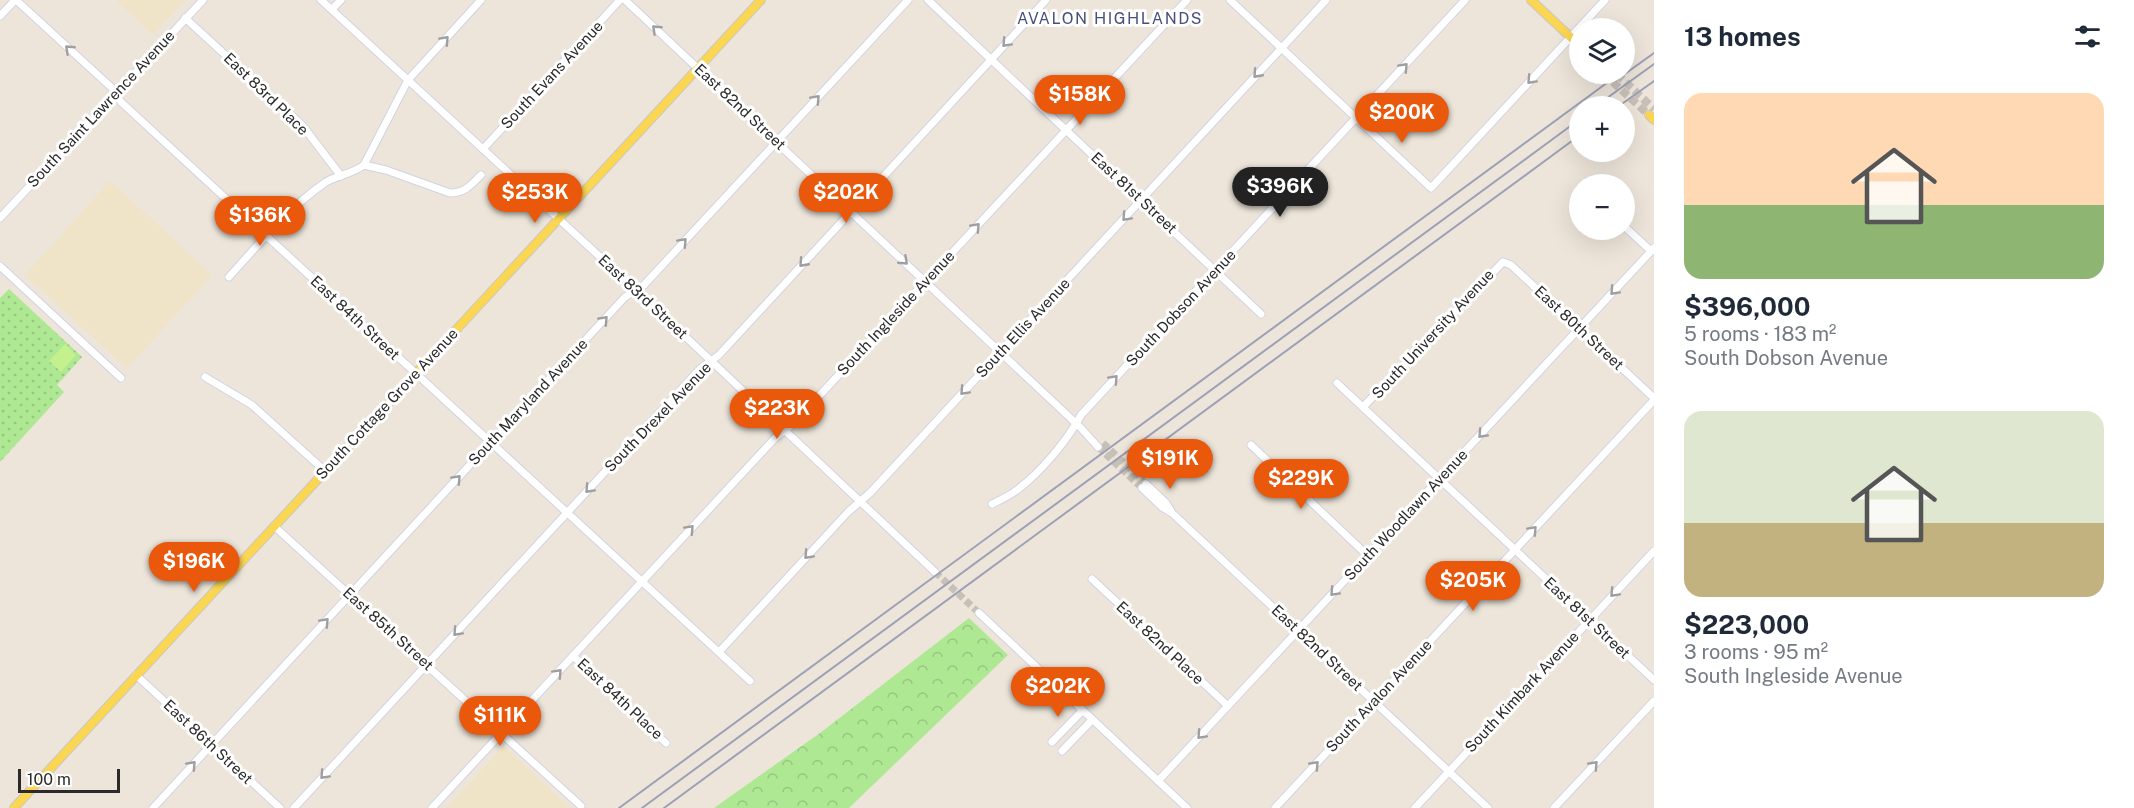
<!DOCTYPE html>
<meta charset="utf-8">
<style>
body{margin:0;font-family:"Public Sans",sans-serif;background:#f2f2f3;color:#1f2937;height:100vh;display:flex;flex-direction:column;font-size:22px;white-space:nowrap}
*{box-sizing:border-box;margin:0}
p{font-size:20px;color:#747a83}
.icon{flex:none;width:33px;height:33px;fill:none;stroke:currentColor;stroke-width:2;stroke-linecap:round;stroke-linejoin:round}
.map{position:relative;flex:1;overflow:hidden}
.drawer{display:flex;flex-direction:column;background:#fff;width:480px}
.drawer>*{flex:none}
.controls{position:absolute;left:1569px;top:18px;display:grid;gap:12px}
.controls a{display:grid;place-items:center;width:66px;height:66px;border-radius:50%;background:#fff;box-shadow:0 6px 24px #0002;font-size:30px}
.scale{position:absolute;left:18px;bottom:15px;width:102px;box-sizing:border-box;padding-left:6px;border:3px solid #2a2a2a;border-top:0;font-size:16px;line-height:21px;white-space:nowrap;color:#2a2a2a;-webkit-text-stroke:4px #fff;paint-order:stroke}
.price{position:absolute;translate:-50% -51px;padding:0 14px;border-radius:21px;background:#ea580c;color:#fff;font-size:20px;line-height:39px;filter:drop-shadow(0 2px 3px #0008)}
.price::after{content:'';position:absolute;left:50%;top:36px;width:18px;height:14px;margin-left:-9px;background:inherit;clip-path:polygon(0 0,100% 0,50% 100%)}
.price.on{background:#222;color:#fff}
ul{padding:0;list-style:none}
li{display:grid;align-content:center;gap:12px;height:318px;padding:0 30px}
li span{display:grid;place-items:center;height:186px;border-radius:18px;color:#555}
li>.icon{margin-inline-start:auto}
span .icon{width:108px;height:108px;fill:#fffc;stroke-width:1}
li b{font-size:26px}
h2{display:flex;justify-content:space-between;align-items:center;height:72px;padding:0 30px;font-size:26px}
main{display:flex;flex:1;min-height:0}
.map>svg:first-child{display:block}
.education{fill:#f0e4c8}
.grass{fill:url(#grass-dots)}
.forest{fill:url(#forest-crowns)}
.pitch{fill:#c4f08e}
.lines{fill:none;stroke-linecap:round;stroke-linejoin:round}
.minor-tunnel{stroke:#c6c0b7;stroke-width:7;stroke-dasharray:7 3.5;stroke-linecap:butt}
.major-tunnel{stroke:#c6c0b7;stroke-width:8;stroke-dasharray:8 4;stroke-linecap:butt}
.minor-casing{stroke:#d0d3e4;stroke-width:9}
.major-casing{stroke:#c8c8c8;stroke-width:10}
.minor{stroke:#fff;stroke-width:7}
.major{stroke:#fad652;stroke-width:8}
.rail{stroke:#9da0b6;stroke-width:2}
.oneway{stroke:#9f9f9f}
.labels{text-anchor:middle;stroke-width:6;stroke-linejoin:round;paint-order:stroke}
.street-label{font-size:15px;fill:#2a2a2a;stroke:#fff}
.neighbourhood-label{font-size:16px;letter-spacing:1.5px;fill:#47507d;stroke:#fff}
</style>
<main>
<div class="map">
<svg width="1654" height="808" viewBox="0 0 1654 808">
<defs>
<pattern id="grass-dots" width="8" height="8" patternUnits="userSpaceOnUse" patternTransform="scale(1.5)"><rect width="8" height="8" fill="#aee893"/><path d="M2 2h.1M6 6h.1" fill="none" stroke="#96c77f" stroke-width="1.8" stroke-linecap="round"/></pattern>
<pattern id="forest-crowns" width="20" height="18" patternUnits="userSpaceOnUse" patternTransform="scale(1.5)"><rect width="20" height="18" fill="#aee893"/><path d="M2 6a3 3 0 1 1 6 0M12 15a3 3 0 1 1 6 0" fill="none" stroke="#96c77f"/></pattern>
</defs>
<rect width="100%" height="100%" fill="#ede5da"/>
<g class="education">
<path d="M116 0H185L153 35Z"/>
<path d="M110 181 212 275 127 368 25 275Z"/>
<path d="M504 746 570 808H446Z"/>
</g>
<path class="grass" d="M9 289 82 357 57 385 64 392 0 462V298Z"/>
<path class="forest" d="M969 618 1008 655 849 808H714L820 733Z"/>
<path class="pitch" d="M65 344 76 355 61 372 49 361Z"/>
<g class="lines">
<g class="minor-tunnel">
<path d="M1103 443 1146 484"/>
<path d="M1098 447 1142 488"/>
<path d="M935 572 979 613"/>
</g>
<g class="major-tunnel">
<path d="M1604 74 1649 115"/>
<path d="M1617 74 1654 109"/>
</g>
<g class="minor-casing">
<g id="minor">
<path d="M16 0 112 88 121 102 750 681"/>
<path d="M321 0 636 290 935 572"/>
<path d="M625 0 1081 428 1098 447"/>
<path d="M928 0 1261 314"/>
<path d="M1230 0 1431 188 1605 0"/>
<path d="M332 9 341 0"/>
<path d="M0 16 15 0"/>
<path d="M185 18 302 125 341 176"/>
<path d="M483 149 620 0"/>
<path d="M364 165 386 170 450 193C465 193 471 185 481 175"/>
<path d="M0 218 203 0"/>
<path d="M1624 226 1651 251"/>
<path d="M0 266 121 378"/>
<path d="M229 277C258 245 289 207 326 182 338 175 352 174 364 165L408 80 481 0"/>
<path d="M205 377 252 405 325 471"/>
<path d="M1337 383 1654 680"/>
<path d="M1363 407 1503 262 1511 265 1654 398"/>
<path d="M1251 445 1368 556"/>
<path d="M1146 484 1166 503 1171 511"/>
<path d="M1142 488 1162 507 1172 513 1488 808"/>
<path d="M992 504C1000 500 1009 496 1017 490 1041 472 1067 441 1081 415L1465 0"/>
<path d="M274 526 581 806"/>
<path d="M1092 579 1228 706"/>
<path d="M979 613 1187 808"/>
<path d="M719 652 848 512 870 493 1326 0"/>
<path d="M573 656 666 743"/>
<path d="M136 675 280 808"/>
<path d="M1052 742 1082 711"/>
<path d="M1062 751 1092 720"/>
<path d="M1158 781 1654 248"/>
<path d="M153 808 625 297 644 285 908 0"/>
<path d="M294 808 700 369 719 355 1046 0"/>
<path d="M432 808 775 438 793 424 1187 0"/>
<path d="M1275 808 1654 400"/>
<path d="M1415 808 1654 551"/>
<path d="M1554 808 1654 701"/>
</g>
</g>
<g class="major-casing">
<g id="major">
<path d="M1531 0 1580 46"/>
<path d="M1649 115 1654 120"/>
<path d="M14 808 761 0"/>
</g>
</g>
<use href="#minor" class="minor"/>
<use href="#major" class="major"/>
<g class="rail">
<path d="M1615 81 1654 53"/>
<path d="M1596 106 1654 64"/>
<path d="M1619 106 1654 81"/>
<path d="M619 808 1619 74"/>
<path d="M642 808 1580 119"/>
<path d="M664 808 1580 135"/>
</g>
</g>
<defs><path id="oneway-chevron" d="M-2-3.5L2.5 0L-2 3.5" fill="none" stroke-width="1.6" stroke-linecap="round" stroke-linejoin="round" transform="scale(1.5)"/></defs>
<g class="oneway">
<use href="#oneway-chevron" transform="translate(656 29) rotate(-137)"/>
<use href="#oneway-chevron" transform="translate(445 40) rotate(-47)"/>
<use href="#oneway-chevron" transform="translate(1006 43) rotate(133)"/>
<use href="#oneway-chevron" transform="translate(69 49) rotate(-137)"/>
<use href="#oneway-chevron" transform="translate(1404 67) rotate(-47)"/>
<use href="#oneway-chevron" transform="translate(1257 74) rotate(132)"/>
<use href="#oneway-chevron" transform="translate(1531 80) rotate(133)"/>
<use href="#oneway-chevron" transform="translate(816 99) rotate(-47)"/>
<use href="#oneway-chevron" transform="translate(1126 217) rotate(133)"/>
<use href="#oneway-chevron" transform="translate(976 227) rotate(-47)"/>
<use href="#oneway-chevron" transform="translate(683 242) rotate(-47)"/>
<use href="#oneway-chevron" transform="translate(904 261) rotate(43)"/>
<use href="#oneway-chevron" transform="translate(803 263) rotate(132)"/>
<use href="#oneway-chevron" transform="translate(1614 291) rotate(133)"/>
<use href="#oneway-chevron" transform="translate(604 320) rotate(-47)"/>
<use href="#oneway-chevron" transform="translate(1114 379) rotate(-47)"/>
<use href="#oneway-chevron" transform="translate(964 391) rotate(133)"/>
<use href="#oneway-chevron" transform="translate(1482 434) rotate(133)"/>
<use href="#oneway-chevron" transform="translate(457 479) rotate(-47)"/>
<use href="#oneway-chevron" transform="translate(589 489) rotate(133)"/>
<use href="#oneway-chevron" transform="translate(690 529) rotate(-47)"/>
<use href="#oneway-chevron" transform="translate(1533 530) rotate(-47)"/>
<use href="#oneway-chevron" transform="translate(808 555) rotate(133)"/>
<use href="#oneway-chevron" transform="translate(1334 592) rotate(133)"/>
<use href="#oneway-chevron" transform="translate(1614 593) rotate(133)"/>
<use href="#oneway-chevron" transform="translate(325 622) rotate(-47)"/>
<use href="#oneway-chevron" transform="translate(457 632) rotate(133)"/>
<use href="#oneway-chevron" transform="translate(558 673) rotate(-47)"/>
<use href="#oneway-chevron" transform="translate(1201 735) rotate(133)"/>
<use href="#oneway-chevron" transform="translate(192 765) rotate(-47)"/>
<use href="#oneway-chevron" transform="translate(1315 765) rotate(-47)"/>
<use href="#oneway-chevron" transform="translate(1594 765) rotate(-47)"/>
<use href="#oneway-chevron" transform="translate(324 775) rotate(133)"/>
</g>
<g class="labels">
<g class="street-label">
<text transform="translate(552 75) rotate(-47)" y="5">South Evans Avenue</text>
<text transform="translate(266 94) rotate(44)" y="5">East 83rd Place</text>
<text transform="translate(740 107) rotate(43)" y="5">East 82nd Street</text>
<text transform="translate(101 109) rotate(-47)" y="5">South Saint Lawrence Avenue</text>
<text transform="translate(1134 193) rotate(43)" y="5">East 81st Street</text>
<text transform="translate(643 297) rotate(43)" y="5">East 83rd Street</text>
<text transform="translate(1181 308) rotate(-47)" y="5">South Dobson Avenue</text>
<text transform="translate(896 313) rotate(-47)" y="5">South Ingleside Avenue</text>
<text transform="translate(355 318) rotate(43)" y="5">East 84th Street</text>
<text transform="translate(1023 328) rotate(-47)" y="5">South Ellis Avenue</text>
<text transform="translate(1579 328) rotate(43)" y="5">East 80th Street</text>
<text transform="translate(1433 334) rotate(-47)" y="5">South University Avenue</text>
<text transform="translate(528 402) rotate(-47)" y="5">South Maryland Avenue</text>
<text transform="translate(387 404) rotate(-47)" y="5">South Cottage Grove Avenue</text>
<text transform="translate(658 417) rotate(-46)" y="5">South Drexel Avenue</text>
<text transform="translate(1406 515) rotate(-47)" y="5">South Woodlawn Avenue</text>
<text transform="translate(1587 618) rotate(43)" y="5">East 81st Street</text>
<text transform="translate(388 629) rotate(42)" y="5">East 85th Street</text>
<text transform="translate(1160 643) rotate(43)" y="5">East 82nd Place</text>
<text transform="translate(1317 648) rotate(43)" y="5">East 82nd Street</text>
<text transform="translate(1522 692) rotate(-47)" y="5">South Kimbark Avenue</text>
<text transform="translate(1379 696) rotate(-47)" y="5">South Avalon Avenue</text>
<text transform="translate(620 699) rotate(43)" y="5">East 84th Place</text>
<text transform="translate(208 742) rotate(43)" y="5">East 86th Street</text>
</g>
<g class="neighbourhood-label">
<text x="1110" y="24">AVALON HIGHLANDS</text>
</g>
</g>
</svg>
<div class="controls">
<a><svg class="icon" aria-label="layers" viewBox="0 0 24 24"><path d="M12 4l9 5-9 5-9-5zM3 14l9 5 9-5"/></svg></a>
<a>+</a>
<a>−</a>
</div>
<div class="scale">100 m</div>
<b class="price" style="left:1080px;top:126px">$158K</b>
<b class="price" style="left:1402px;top:144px">$200K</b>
<b class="price on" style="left:1280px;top:218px">$396K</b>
<b class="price" style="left:535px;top:224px">$253K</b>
<b class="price" style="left:846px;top:224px">$202K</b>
<b class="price" style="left:260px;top:247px">$136K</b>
<b class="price" style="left:777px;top:440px">$223K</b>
<b class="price" style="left:1170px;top:490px">$191K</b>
<b class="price" style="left:1301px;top:510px">$229K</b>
<b class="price" style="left:194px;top:593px">$196K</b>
<b class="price" style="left:1473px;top:612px">$205K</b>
<b class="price" style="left:1058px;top:718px">$202K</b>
<b class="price" style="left:500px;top:747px">$111K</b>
</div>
<section class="drawer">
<h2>13 homes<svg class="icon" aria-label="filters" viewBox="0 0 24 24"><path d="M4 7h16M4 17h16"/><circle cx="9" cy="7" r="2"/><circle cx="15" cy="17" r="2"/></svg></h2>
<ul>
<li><span style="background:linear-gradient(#ffd9b3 60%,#8fb573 0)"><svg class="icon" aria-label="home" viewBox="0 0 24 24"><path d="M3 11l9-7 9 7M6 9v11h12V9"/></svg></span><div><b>$396,000</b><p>5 rooms · 183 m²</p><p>South Dobson Avenue</p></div></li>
<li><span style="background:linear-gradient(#dfe7d0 60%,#c2b280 0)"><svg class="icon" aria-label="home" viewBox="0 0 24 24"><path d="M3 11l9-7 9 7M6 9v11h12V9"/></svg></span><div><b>$223,000</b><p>3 rooms · 95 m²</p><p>South Ingleside Avenue</p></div></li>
</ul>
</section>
</main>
